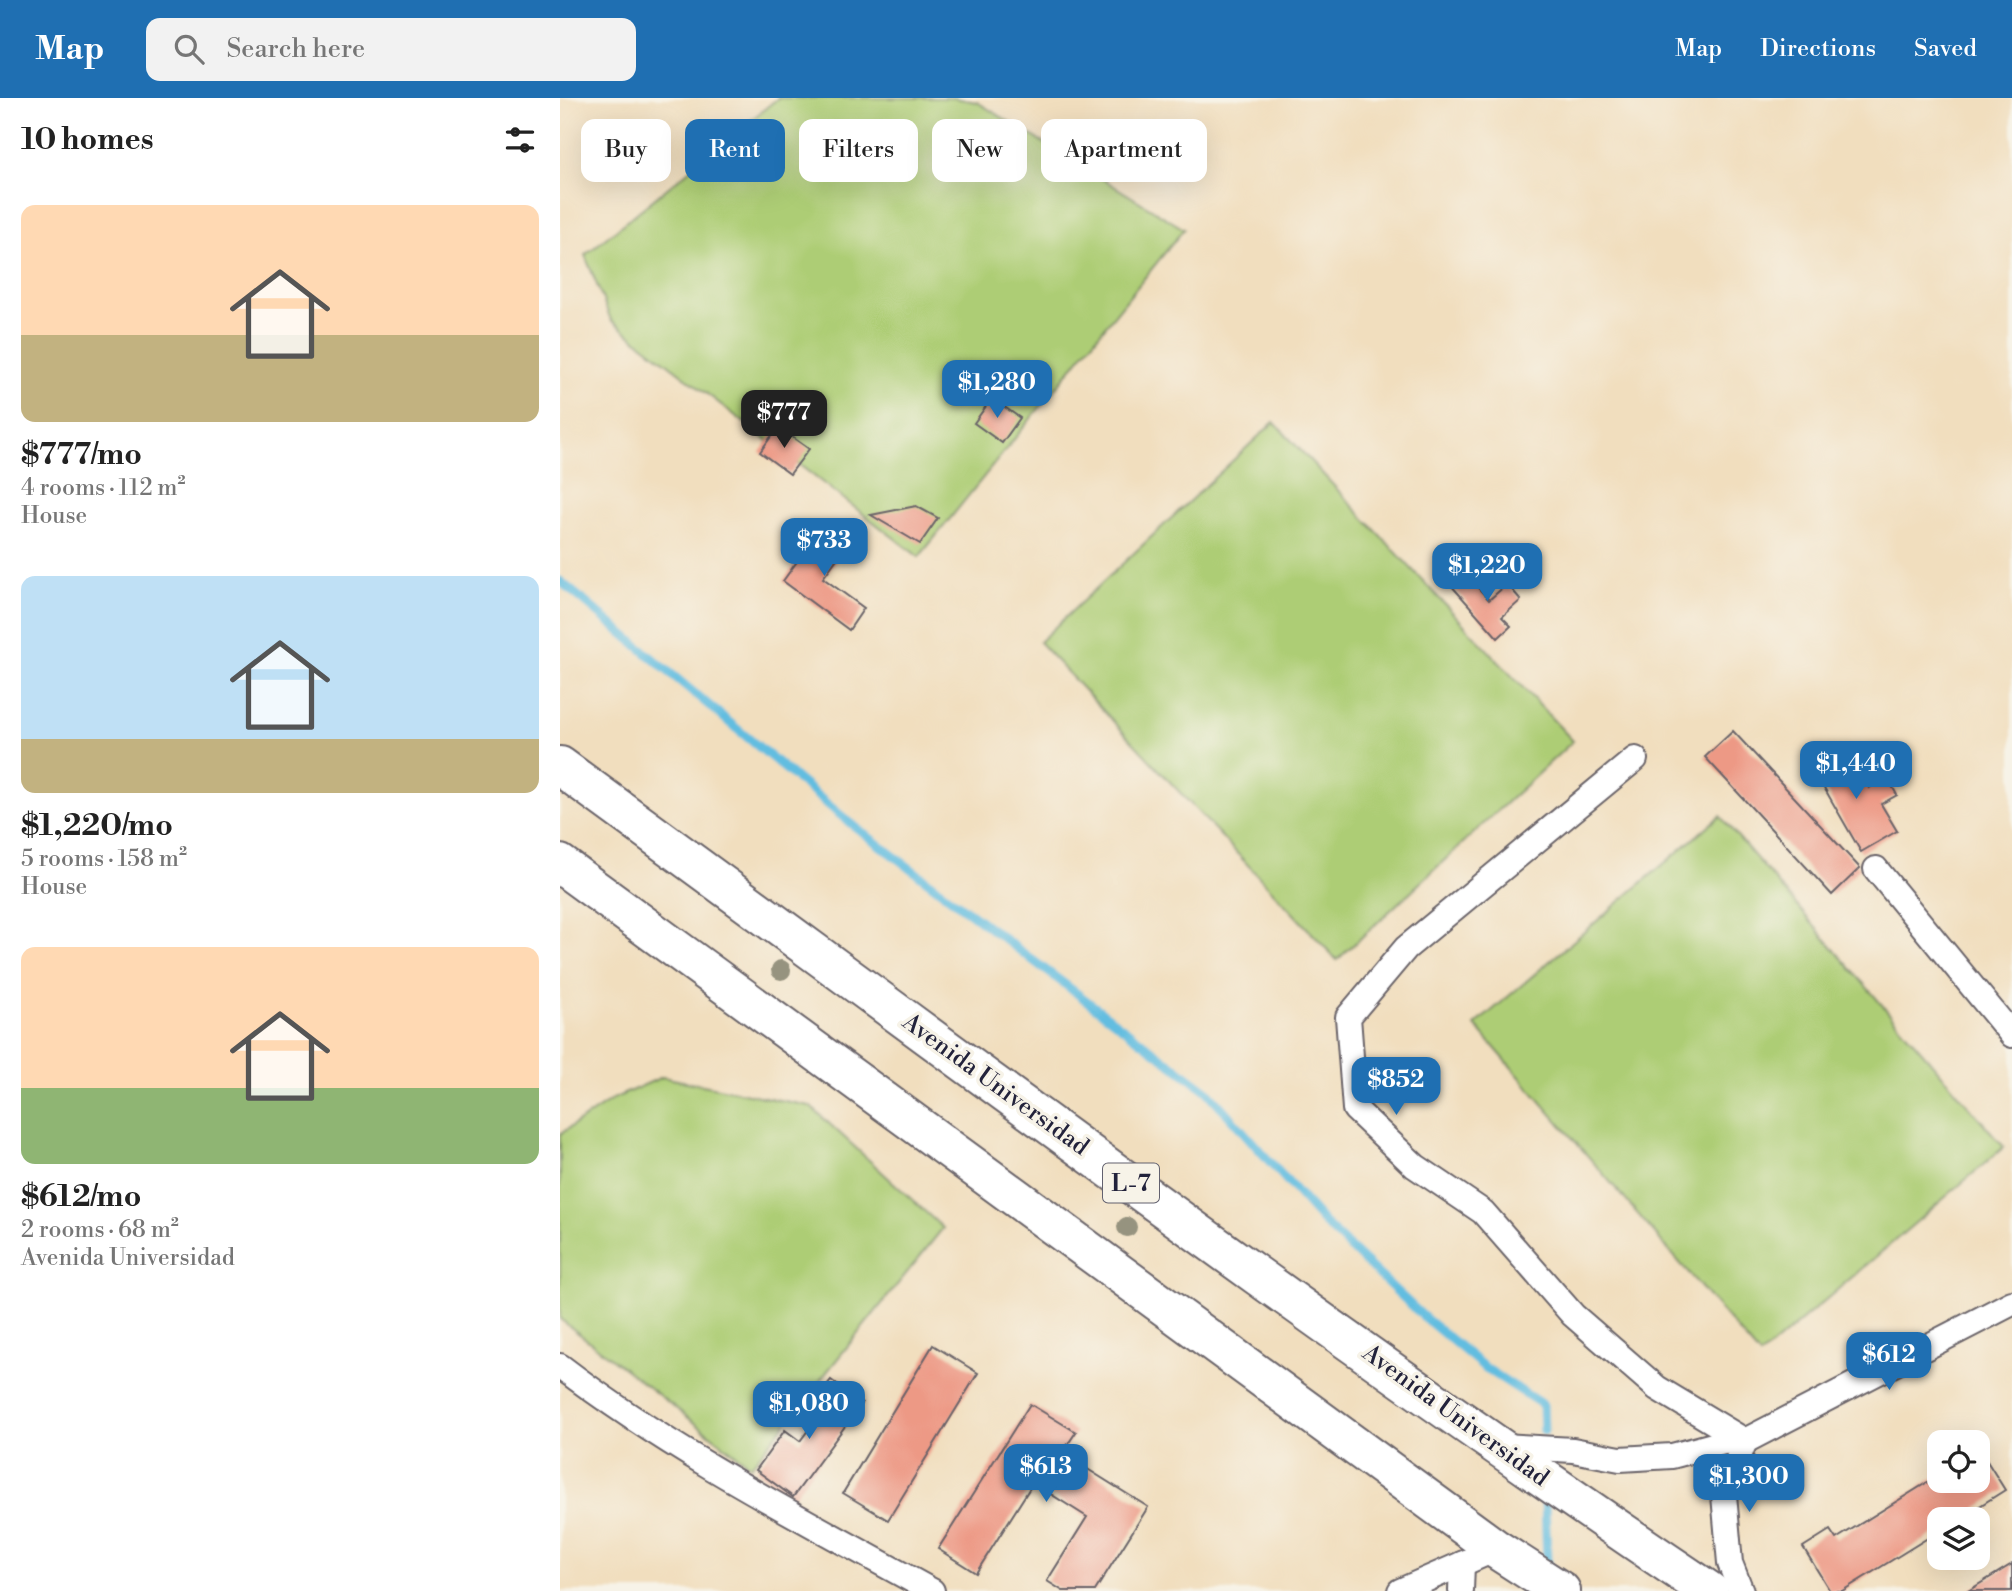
<!DOCTYPE html>
<meta charset="utf-8">
<style>
body{margin:0;font-family:"Libre Bodoni",serif;background:#f2f2f2;color:#222;height:100vh;display:flex;flex-direction:column;font-size:26px;white-space:nowrap}
*{box-sizing:border-box;margin:0}
p{font-size:23px;color:#767676}
.icon{flex:none;width:38px;height:38px;fill:none;stroke:currentColor;stroke-width:2;stroke-linecap:round;stroke-linejoin:round}
.map{position:relative;flex:1;overflow:hidden}
.details{display:flex;flex-direction:column;background:#fff;width:560px}
.details>*{flex:none}
.guide{position:absolute;left:21px;top:21px;width:665px;height:63px;display:flex;gap:14px}
.controls{position:absolute;left:1367px;top:1332px;display:grid;gap:14px}
.controls a{display:grid;place-items:center;width:63px;height:63px;border-radius:14px;background:#fff;box-shadow:0 7px 28px #0002;font-size:35px}
.price{position:absolute;translate:-50% -60px;padding:0 16px;border-radius:14px;background:#1f6fb2;color:#fff;font-size:23px;line-height:46px;filter:drop-shadow(0 2px 4px #0008)}
.price::after{content:'';position:absolute;left:50%;top:42px;width:21px;height:16px;margin-left:-10px;background:inherit;clip-path:polygon(0 0,100% 0,50% 100%)}
.price.on{background:#222;color:#fff}
ul{padding:0;list-style:none}
li{display:grid;align-content:center;gap:14px;height:371px;padding:0 21px}
li span{display:grid;place-items:center;height:217px;border-radius:14px;color:#555}
li>.icon{margin-inline-start:auto}
span .icon{width:126px;height:126px;fill:#fffc;stroke-width:1}
li b{font-size:30px}
h2{display:flex;justify-content:space-between;align-items:center;height:84px;padding:0 21px;font-size:30px}
.tag{padding:0 24px;border-radius:14px;background:#fff;box-shadow:0 7px 28px #0002;font-size:24px;line-height:63px}
.tag.on{background:#1f6fb2;color:#fff}
header{display:flex;align-items:center;gap:42px;box-sizing:border-box;height:98px;padding:0 35px;background:#1f6fb2;color:#fff}
header strong{font-size:33px}
nav{display:flex;gap:38px;margin-inline-start:auto;font-size:24px}
.search{width:490px;height:63px;background:#f2f2f2;display:flex;align-items:center;gap:18px;box-sizing:border-box;padding:0 24px;border-radius:14px;color:#767676;font-size:26px}
main{display:flex;flex:1;min-height:0}
.map>svg:first-child{display:block}
.green{fill:#adcd75;stroke:#687858;stroke-width:2}
.lines{fill:none;stroke-linecap:round;stroke-linejoin:round}
.stream{stroke:#62bde0;stroke-width:9}
.building{fill:#ed9985}
.street-casing{stroke:#6a6469;stroke-width:28}
.primary-casing{stroke:#6a6469;stroke-width:42}
.street{stroke:#fff;stroke-width:24}
.primary{stroke:#fff;stroke-width:38}
.tree{fill:#96937f}
.labels{text-anchor:middle;stroke-width:7;stroke-linejoin:round;paint-order:stroke}
.shield{fill:#f7f3e8;stroke:#62616f;stroke-width:2}
.shield-label{font-size:23px;font-weight:bold;fill:#22223b}
.street-label{font-size:24px;fill:#22223b;stroke:#f7f3e8}
</style>
<header>
<strong>Map</strong>
<div class="search"><svg class="icon" aria-label="search" viewBox="0 0 24 24"><circle cx="10" cy="10" r="6"/><path d="M15 15l6 6"/></svg>Search here</div>
<nav><a>Map</a><a>Directions</a><a>Saved</a></nav>
</header>
<main>
<section class="details">
<h2>10 homes<svg class="icon" aria-label="filters" viewBox="0 0 24 24"><path d="M4 7h16M4 17h16"/><circle cx="9" cy="7" r="2"/><circle cx="15" cy="17" r="2"/></svg></h2>
<ul>
<li><span style="background:linear-gradient(#ffd9b3 60%,#c2b280 0)"><svg class="icon" aria-label="home" viewBox="0 0 24 24"><path d="M3 11l9-7 9 7M6 9v11h12V9"/></svg></span><div><b>$777/mo</b><p>4 rooms · 112 m²</p><p>House</p></div></li>
<li><span style="background:linear-gradient(#bfe0f5 75%,#c2b280 0)"><svg class="icon" aria-label="home" viewBox="0 0 24 24"><path d="M3 11l9-7 9 7M6 9v11h12V9"/></svg></span><div><b>$1,220/mo</b><p>5 rooms · 158 m²</p><p>House</p></div></li>
<li><span style="background:linear-gradient(#ffd9b3 65%,#8fb573 0)"><svg class="icon" aria-label="home" viewBox="0 0 24 24"><path d="M3 11l9-7 9 7M6 9v11h12V9"/></svg></span><div><b>$612/mo</b><p>2 rooms · 68 m²</p><p>Avenida Universidad</p></div></li>
</ul>
</section>
<div class="map">
<svg width="1452" height="1493" viewBox="0 0 1452 1493">
<rect width="100%" height="100%" fill="#f7f3e8"/>
<filter id="ink" filterUnits="userSpaceOnUse"><feTurbulence type="fractalNoise" baseFrequency=".0143" numOctaves="2"/><feDisplacementMap in="SourceGraphic" scale="14" xChannelSelector="R" yChannelSelector="G"/><feConvolveMatrix kernelMatrix="1 2 1 2 8 2 1 2 1" color-interpolation-filters="sRGB"/></filter>
<filter id="wash" filterUnits="userSpaceOnUse"><feTurbulence type="fractalNoise" baseFrequency=".00686" numOctaves="4" result="noise"/><feDisplacementMap in="SourceGraphic" scale="28" xChannelSelector="R" yChannelSelector="G"/><feGaussianBlur stdDeviation="1.57" result="paint"/><feColorMatrix in="noise" values="0 0 0 0 0 0 0 0 0 0 0 0 0 0 0 0 0 1.4 0 .05"/><feComposite in="paint" operator="in"/></filter>
<g filter="url(#wash)">
<rect width="100%" height="100%" fill="#f1debe"/>
<g class="green">
<path d="M218 0H394L417 4 624 131 359 459 51 222 25 157Z"/>
<path d="M714 324 1013 643 777 862 479 544Z"/>
<path d="M1160 718 1444 1049 1200 1258 915 927Z"/>
<path d="M102 979 250 1008 383 1130 191 1368 0 1221V1036L55 1000Z"/>
</g>
<g class="lines">
<g class="stream">
<path d="M0 483 290 725 647 993 768 1129 865 1220 924 1269 983 1307 984 1333"/>
<path d="M985 1401 987 1464"/>
</g>
</g>
<g id="blocks">
<g class="building">
<path d="M432 300 460 320 442 345 414 325Z"/>
<path d="M218 329 249 351 230 376 200 354Z"/>
<path d="M356 408 378 420 360 446 311 417Z"/>
<path d="M264 426 289 444 263 480 304 510 289 532 223 483Z"/>
<path d="M904 474 929 502 947 486 961 502 942 519 951 528 938 540 890 486Z"/>
<path d="M1173 633 1300 770 1272 797 1145 659Z"/>
<path d="M1266 650 1285 681 1299 672 1309 690 1327 679 1337 697 1321 706 1337 733 1301 754 1247 660Z"/>
<path d="M373 1247 418 1275 328 1422 283 1395Z"/>
<path d="M271 1282 302 1305 233 1399 196 1372 225 1332 240 1343 263 1312 253 1305Z"/>
<path d="M470 1306 516 1334 502 1355 588 1409 535 1493H503L487 1483 527 1419 473 1385 416 1475 378 1451Z"/>
<path d="M1420 1352 1445 1392 1399 1421H1379V1433L1282 1493H1270L1243 1449 1270 1432 1276 1441 1379 1377V1382H1418V1353Z"/>
<path d="M1452 1466V1493H1408Z"/>
</g>
</g>
</g>
<g filter="url(#ink)">
<use href="#blocks" fill-opacity="0" stroke="#6a6469" stroke-width="2"/>
<g class="lines">
<g class="street-casing">
<g id="street">
<path d="M1075 661 846 850 788 919 795 1011 855 1068 923 1114 1013 1217 1097 1290 1185 1343"/>
<path d="M1316 771 1452 937"/>
<path d="M0 1268C115 1356 246 1423 372 1493"/>
<path d="M943 1348 1013 1352 1060 1361 1112 1358 1164 1344 1185 1343 1452 1205"/>
<path d="M840 1493 936 1451"/>
<path d="M901 1493 902 1466"/>
<path d="M1181 1493 1170 1465 1164 1397 1185 1343"/>
</g>
</g>
<g class="primary-casing">
<g id="primary">
<path d="M0 668C381 946 758 1230 1149 1493"/>
<path d="M0 766 936 1451 1001 1493"/>
</g>
</g>
<use href="#street" class="street"/>
<use href="#primary" class="primary"/>
</g>
<g class="tree">
<circle cx="221" cy="872" r="10"/>
<circle cx="567" cy="1129" r="10"/>
</g>
</g>
<g class="labels">
<rect class="shield" x="543" y="1065.5" width="56" height="39" rx="5"/>
<g class="shield-label">
<text x="571" y="1093">L-7</text>
</g>
<g class="street-label">
<text transform="translate(436 986) rotate(36)" y="8">Avenida Universidad</text>
<text transform="translate(896 1317) rotate(36)" y="8">Avenida Universidad</text>
</g>
</g>
</svg>
<div class="controls">
<a><svg class="icon" aria-label="locate" viewBox="0 0 24 24"><circle cx="12" cy="12" r="6"/><path d="M12 2v4M12 18v4M2 12h4M18 12h4"/></svg></a>
<a><svg class="icon" aria-label="layers" viewBox="0 0 24 24"><path d="M12 4l9 5-9 5-9-5zM3 14l9 5 9-5"/></svg></a>
</div>
<b class="price" style="left:437px;top:322px">$1,280</b>
<b class="price on" style="left:224px;top:352px">$777</b>
<b class="price" style="left:264px;top:480px">$733</b>
<b class="price" style="left:927px;top:505px">$1,220</b>
<b class="price" style="left:1296px;top:703px">$1,440</b>
<b class="price" style="left:836px;top:1019px">$852</b>
<b class="price" style="left:1329px;top:1294px">$612</b>
<b class="price" style="left:249px;top:1343px">$1,080</b>
<b class="price" style="left:486px;top:1406px">$613</b>
<b class="price" style="left:1189px;top:1416px">$1,300</b>
<div class="guide">
<a class="tag">Buy</a>
<a class="tag on">Rent</a>
<a class="tag">Filters</a>
<a class="tag">New</a>
<a class="tag">Apartment</a>
</div>
</div>
</main>
